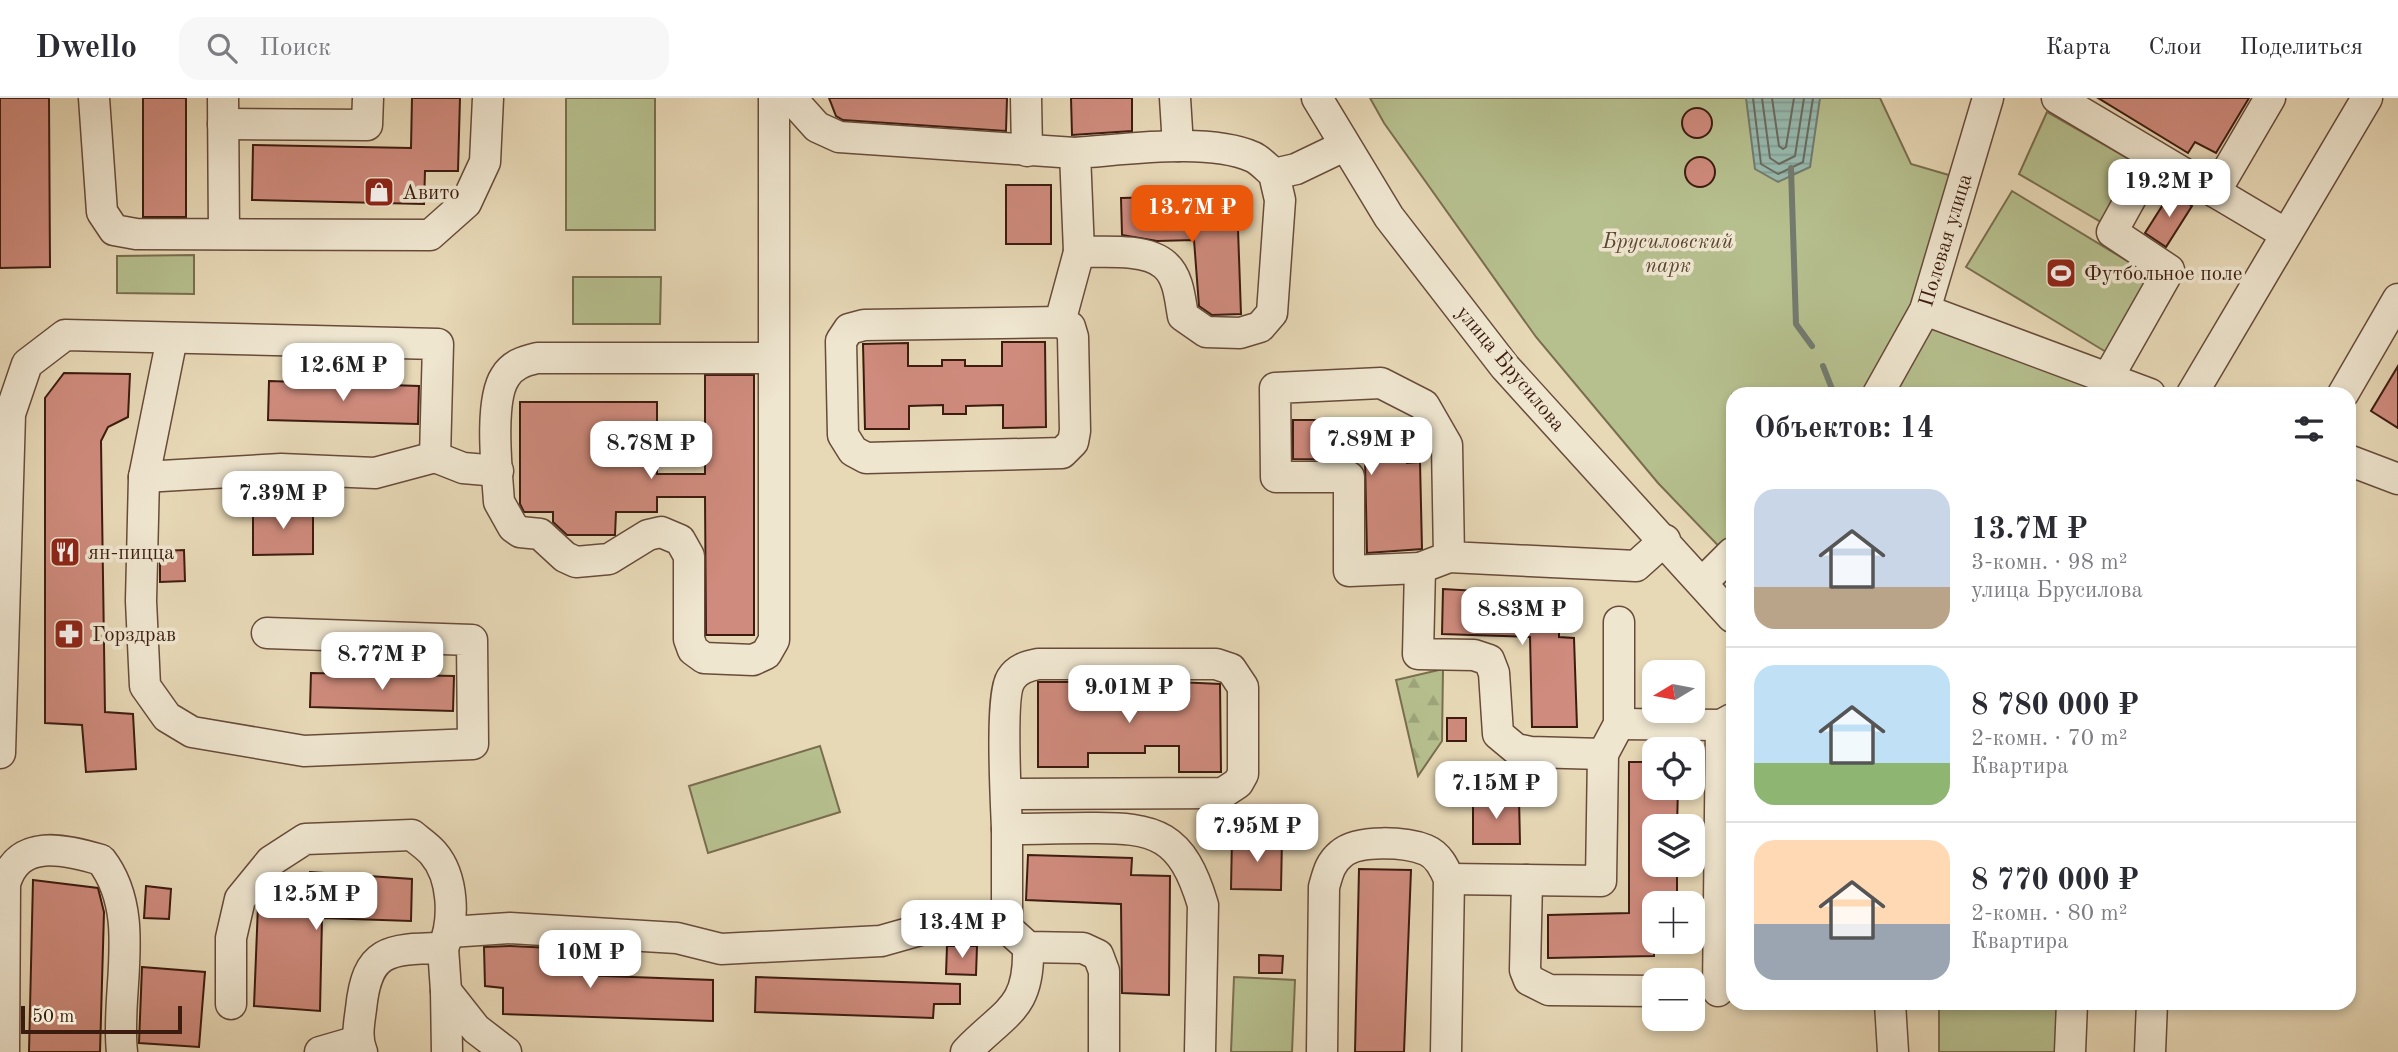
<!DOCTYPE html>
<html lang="ru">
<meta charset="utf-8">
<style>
body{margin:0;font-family:"Old Standard TT",serif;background:#f7f7f7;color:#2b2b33;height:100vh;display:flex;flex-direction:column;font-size:26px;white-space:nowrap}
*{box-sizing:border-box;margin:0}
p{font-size:23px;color:#7c7c81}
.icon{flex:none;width:38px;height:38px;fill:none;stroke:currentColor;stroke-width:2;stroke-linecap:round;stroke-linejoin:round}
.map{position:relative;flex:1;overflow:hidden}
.side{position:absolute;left:1726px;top:289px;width:630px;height:623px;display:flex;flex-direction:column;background:#fff;border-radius:21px;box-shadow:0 4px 10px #0003}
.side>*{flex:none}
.needle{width:46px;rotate:260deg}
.tools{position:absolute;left:1642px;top:562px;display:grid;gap:14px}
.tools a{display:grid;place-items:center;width:63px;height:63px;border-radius:14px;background:#fff;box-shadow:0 4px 10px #0003;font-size:35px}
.scale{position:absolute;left:21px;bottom:18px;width:161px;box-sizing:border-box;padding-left:7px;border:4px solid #3d1c10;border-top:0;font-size:19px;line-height:24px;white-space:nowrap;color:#3d1c10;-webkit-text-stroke:5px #efe6d0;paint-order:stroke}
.price{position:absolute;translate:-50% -60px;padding:0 16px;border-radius:14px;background:#fff;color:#222;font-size:23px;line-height:46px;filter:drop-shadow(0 2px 4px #0008)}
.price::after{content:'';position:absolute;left:50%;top:42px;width:21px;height:16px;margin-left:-10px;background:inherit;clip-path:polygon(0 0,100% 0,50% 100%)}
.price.on{background:#ea580c;color:#fff}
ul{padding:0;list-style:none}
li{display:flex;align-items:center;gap:21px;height:175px;padding:0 28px}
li+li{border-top:2px solid #e1e1e2}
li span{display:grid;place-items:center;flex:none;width:196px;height:140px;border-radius:21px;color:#555}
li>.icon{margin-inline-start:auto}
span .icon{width:84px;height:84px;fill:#fffc;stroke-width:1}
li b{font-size:30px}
h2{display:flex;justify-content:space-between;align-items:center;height:84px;padding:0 28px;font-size:30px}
header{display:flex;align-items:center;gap:42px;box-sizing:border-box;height:98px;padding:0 35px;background:#fff;border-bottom:2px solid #e1e1e2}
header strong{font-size:33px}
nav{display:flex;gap:38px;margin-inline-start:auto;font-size:24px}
.search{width:490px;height:63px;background:#f7f7f7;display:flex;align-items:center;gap:18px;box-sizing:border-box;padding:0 24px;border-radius:21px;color:#7c7c81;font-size:26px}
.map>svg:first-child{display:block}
.green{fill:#b6bf8e;stroke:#7a6e4f;stroke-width:2}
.forest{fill:url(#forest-firs);stroke:#7a6e4f;stroke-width:2}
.water{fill:url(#water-rules);stroke:#737b6f;stroke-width:2}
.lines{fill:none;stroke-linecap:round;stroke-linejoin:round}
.shore{stroke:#6a6b60;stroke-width:2}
.stream{stroke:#737b6f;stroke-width:6}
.building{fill:#cf8b7d;stroke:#3d1c10;stroke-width:2}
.minor-casing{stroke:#684b3a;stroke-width:33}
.minor{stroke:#efe6d0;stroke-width:30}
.labels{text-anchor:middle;stroke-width:7;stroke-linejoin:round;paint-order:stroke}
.poi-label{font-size:21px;fill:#3d1c10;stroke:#efe6d0;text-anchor:start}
.street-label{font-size:21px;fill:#3d1c10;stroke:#efe6d0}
.park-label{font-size:21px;font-style:italic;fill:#5b4530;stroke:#efe6d0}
</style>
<header>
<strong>Dwello</strong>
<div class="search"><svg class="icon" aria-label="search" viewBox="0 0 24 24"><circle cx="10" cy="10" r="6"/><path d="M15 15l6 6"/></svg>Поиск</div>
<nav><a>Карта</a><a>Слои</a><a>Поделиться</a></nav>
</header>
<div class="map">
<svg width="2398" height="954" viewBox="0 0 2398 954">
<defs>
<pattern id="forest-firs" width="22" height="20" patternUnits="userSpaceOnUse" patternTransform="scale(1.75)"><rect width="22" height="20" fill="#b6bf8e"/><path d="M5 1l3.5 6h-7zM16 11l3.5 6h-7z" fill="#9da479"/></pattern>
<pattern id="water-rules" width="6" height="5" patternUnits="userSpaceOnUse" patternTransform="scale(1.75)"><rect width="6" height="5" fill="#97baaf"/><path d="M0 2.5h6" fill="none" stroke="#839f96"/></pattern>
</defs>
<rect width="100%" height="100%" fill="#e7d8b6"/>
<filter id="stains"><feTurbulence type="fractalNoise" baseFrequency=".00286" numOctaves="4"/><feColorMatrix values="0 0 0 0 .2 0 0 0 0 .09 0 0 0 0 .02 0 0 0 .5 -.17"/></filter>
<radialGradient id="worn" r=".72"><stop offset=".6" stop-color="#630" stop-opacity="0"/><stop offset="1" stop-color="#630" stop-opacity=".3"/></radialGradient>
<g class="green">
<rect x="566" y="0" width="89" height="132"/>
<path d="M1370 0H1880L1911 66 1959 80 1920 212 2138 296H1732V462L1658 385 1536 239 1384 25Z"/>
<path d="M2047 14 2134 64 2101 124 2019 76Z"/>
<path d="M2012 93 2157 181 2111 257 1966 169Z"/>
<path d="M194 157V196L117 195V158Z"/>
<path d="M573 179H661L660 226H573Z"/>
<path d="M820 648 840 714 708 755 689 688Z"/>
<path d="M1234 879 1295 882 1292 954H1231Z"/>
<path d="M1939 905H2063L2057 954H1939Z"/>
</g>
<path class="forest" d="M1443 571 1442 643 1418 678 1396 582Z"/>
<path class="water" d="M1746 0H1820L1810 69 1778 84 1755 71Z"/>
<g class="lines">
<g class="shore">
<path d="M1753 0 1761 66 1778 76 1803 64 1813 0"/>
<path d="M1762 0 1770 60 1779 66 1795 58 1804 0"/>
<path d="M1772 0 1779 48 1783 51 1786 49 1794 0"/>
</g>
<g class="stream">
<path d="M1791 70 1796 226 1812 248"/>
<path d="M1823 268 1834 296"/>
</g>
</g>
<g class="building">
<path d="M0 0H49L50 169 0 170Z"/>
<rect x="143" y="0" width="43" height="119"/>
<path d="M412 0H460L458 73H425L424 106 252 102 253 47 411 50Z"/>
<path d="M829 0H1007L1006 33 843 22 836 18Z"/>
<path d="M1071 0H1132V33L1072 37Z"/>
<path d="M2098 0H2249L2216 55 2195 44 2188 55Z"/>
<circle cx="1697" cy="25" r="15"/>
<circle cx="1700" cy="74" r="15"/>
<rect x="1006" y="87" width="45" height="59"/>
<path d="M2171 94 2192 108 2166 149 2145 135Z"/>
<path d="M1206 98V120L1219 132 1238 131 1241 216 1212 217 1199 208 1194 142 1157 143 1122 137 1121 100Z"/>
<path d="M1002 244H1045L1046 329 1003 330V307L966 308V316H943V307L909 308V331H865L863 246 908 245V268H942V262H965V268H1002Z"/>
<path d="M2398 268V330L2371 313Z"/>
<path d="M64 275 130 276 128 319 108 329 101 343 105 614 133 616 136 671 86 674 82 627 45 625V300Z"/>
<path d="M705 277H754V537H706L705 399H657V414H616L615 437H567L553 424V414H524L520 406V304H657V376H705Z"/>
<path d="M269 283 419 288 418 326 268 322Z"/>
<path d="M1293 322H1378L1380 342 1407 343V365L1420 364 1422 451 1367 455 1365 362 1293 361Z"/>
<path d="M253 410H313V456L253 457Z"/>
<path d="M184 452 185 483 160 484V453Z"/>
<path d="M1443 491 1530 496V514L1559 515V539L1574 540 1577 629H1532L1530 539 1442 536Z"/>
<path d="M311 575 454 578 453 613 310 609Z"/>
<path d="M1038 584H1088V599H1178V584L1220 586 1221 674H1179V648H1145V655H1088V669H1038Z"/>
<rect x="1447" y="620" width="19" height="23"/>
<path d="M1629 664H1654V690H1678L1677 728H1654V766H1677V805H1654V858L1548 860V817L1629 815Z"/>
<path d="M1519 700 1520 746H1473V701Z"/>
<path d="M1232 739 1282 740 1281 792 1231 791Z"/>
<path d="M1028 757 1132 760 1131 777 1170 778 1169 897 1122 895 1121 806 1026 802Z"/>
<path d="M1359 771 1411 772 1404 954H1355Z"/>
<path d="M310 774 412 781 411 823 322 820 320 913 254 908 258 807 264 799 308 800Z"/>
<path d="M33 782 98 790 104 814 100 954H29Z"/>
<path d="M146 788 171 791 169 821 144 820Z"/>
<path d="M510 848 552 850 551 876 713 882V923L503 916V890L485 888 484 849Z"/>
<path d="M947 848H977L976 877 946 876Z"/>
<path d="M1259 857 1283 858 1282 875H1259Z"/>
<path d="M142 869 205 874 199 949 139 945Z"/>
<path d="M756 879 960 886V906H934L933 920 755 914Z"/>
</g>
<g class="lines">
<g class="minor-casing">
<g id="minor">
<path d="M94 0 102 114 114 132 136 136 430 137 466 105 485 64 488 0"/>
<path d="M223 0 224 136"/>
<path d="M791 0 817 29 839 39 1075 55"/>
<path d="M1026 0 1027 53"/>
<path d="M1175 0 1178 48"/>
<path d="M1317 0 1389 119 1505 269 1732 519"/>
<path d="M2057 0 2286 136"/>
<path d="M223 26 367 27 368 0"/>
<path d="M1274 76C1268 71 1260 62 1253 59 1208 39 1124 52 1075 55L1079 154C1103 154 1147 150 1165 167 1179 179 1180 202 1183 218L1206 234 1240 235 1260 229 1272 215 1280 102 1274 76 1296 71 1344 48"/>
<path d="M2215 94 2270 0"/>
<path d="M1925 212 2150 296"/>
<path d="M1060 224 1070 229 1073 239 1075 333 1073 344 1062 355 866 360 853 353 843 337 841 243 849 231 864 227Z"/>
<path d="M1060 224 1079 154"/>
<path d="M172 240 144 379 141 503 145 588 167 619 192 634 304 653 473 646 472 542 267 535"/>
<path d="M774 260H537C524 263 512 267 505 279 489 303 497 374 499 404L513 429 520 434 540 436 565 459 576 464 609 461 648 437 661 434 680 442 689 458V541L693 552 704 560 753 562 766 556 774 542V0"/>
<path d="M2114 269 2169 172 2112 134 2154 58"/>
<path d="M1878 296 1925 212 1988 0"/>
<path d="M2192 296 2367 0"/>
<path d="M2343 296 2398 201"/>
<path d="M435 359 463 370 498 373"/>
<path d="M2348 362 2398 381"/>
<path d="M1449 459 1447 347 1424 307 1381 285 1275 290 1276 379H1349V473L1420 470 1449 459 1636 468 1665 442"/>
<path d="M1420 470 1418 556 1474 557 1489 562 1494 575 1498 636 1516 651 1530 654 1603 656"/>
<path d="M1703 484 1732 455"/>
<path d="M1619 626 1721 627 1732 621"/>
<path d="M0 655 10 316 27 266 65 237 438 246 435 359 375 375 281 371 144 379"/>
<path d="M1006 696 1223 695 1238 685 1243 676V589L1231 571 1216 566H1038C1027 568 1017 571 1011 581 1000 597 1006 705 1007 731"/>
<path d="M1449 781 1601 783 1603 656 1619 626V524"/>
<path d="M1527 782 1525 872 1529 882 1549 892 1654 893"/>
<path d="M1007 830V731C1034 731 1061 730 1088 730 1157 729 1182 737 1203 807L1200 954"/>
<path d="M450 834 510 830 677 840 721 851 881 843 927 830H1007L1028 849 1083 850 1098 857 1104 873V954"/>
<path d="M1718 893 1721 627"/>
<path d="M1890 905 1893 954"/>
<path d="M231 906V840L240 801 271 763 305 741 412 737C419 743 427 748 433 755 454 779 455 823 443 850"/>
<path d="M4 954 5 786C18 740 64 751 101 762 143 816 115 893 122 954"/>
<path d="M320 954 358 943"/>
<path d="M362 954C356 940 359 926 361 911 367 851 388 851 443 850L446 893"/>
<path d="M447 954 446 893 476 931 506 954"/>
<path d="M966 954C1005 913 1030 912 1028 849"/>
<path d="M1322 954 1324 789C1328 775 1330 765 1341 756 1358 741 1406 744 1426 752 1438 757 1444 769 1449 781L1446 954"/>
<path d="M2070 954 2072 905"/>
<path d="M2150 954 2152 905"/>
</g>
</g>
<use href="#minor" class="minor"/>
</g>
<defs>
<g id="shop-square" transform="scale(1.575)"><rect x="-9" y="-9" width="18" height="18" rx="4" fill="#8f2418" stroke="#efe6d0"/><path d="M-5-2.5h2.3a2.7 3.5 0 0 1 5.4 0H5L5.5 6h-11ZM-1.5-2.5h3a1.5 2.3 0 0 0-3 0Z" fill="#fff"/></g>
<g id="stadium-square" transform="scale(1.575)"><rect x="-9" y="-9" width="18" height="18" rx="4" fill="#8f2418" stroke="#efe6d0"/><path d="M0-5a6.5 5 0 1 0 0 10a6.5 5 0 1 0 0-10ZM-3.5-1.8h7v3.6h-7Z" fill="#fff"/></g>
<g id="restaurant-square" transform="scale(1.575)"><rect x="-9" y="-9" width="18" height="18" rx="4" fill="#8f2418" stroke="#efe6d0"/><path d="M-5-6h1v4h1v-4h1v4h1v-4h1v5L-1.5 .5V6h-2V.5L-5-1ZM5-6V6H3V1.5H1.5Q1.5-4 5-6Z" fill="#fff"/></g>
<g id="pharmacy-square" transform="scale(1.575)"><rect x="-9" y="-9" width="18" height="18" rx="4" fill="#8f2418" stroke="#efe6d0"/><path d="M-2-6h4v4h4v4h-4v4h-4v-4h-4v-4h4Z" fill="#fff"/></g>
</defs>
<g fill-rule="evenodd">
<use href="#shop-square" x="379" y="94"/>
<use href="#stadium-square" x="2061" y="175"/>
<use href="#restaurant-square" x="65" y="454"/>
<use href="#pharmacy-square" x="69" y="536"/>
</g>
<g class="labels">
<g class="poi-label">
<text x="402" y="101">Авито</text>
<text x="2084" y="182">Футбольное поле</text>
<text x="88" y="461">ян-пицца</text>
<text x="92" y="543">Горздрав</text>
</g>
<g class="street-label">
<text transform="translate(1945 142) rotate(-73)" y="7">Полевая улица</text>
<text transform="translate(1511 270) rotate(50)" y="7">улица Брусилова</text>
</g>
<g class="park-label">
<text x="1668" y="150">Брусиловский<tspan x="1668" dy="24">парк</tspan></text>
</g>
</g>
<rect width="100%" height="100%" filter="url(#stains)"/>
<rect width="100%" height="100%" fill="url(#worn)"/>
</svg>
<div class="tools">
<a><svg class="needle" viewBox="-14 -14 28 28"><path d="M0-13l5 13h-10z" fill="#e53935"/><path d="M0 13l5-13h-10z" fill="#7c7c81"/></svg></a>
<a><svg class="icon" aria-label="locate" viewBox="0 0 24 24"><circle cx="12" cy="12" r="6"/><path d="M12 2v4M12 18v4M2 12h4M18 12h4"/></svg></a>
<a><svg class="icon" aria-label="layers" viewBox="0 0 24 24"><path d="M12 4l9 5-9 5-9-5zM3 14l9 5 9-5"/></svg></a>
<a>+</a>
<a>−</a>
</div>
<div class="scale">50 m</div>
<b class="price" style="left:2169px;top:121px">19.2M ₽</b>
<b class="price on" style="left:1192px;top:147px">13.7M ₽</b>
<b class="price" style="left:343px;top:305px">12.6M ₽</b>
<b class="price" style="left:1371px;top:379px">7.89M ₽</b>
<b class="price" style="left:651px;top:383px">8.78M ₽</b>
<b class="price" style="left:283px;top:433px">7.39M ₽</b>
<b class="price" style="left:1522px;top:549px">8.83M ₽</b>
<b class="price" style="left:382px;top:594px">8.77M ₽</b>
<b class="price" style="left:1129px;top:627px">9.01M ₽</b>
<b class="price" style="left:1496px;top:723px">7.15M ₽</b>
<b class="price" style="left:1257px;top:766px">7.95M ₽</b>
<b class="price" style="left:316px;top:834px">12.5M ₽</b>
<b class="price" style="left:962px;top:862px">13.4M ₽</b>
<b class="price" style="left:590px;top:892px">10M ₽</b>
<section class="side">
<h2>Объектов: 14<svg class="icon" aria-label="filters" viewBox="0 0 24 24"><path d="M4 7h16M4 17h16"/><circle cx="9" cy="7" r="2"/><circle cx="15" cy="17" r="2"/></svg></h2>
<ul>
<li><span style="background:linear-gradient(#c9d6e8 70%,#b9a48a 0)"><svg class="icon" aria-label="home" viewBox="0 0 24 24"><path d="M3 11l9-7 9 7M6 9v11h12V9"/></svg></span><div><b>13.7M ₽</b><p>3-комн. · 98 m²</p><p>улица Брусилова</p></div></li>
<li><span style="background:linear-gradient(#bfe0f5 70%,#8fb573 0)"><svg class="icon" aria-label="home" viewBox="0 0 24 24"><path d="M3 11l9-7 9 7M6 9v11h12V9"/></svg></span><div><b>8 780 000 ₽</b><p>2-комн. · 70 m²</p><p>Квартира</p></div></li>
<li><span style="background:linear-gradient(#ffd9b3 60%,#9aa5b1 0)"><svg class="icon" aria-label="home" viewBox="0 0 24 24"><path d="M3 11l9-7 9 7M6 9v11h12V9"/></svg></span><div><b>8 770 000 ₽</b><p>2-комн. · 80 m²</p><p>Квартира</p></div></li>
</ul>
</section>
</div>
